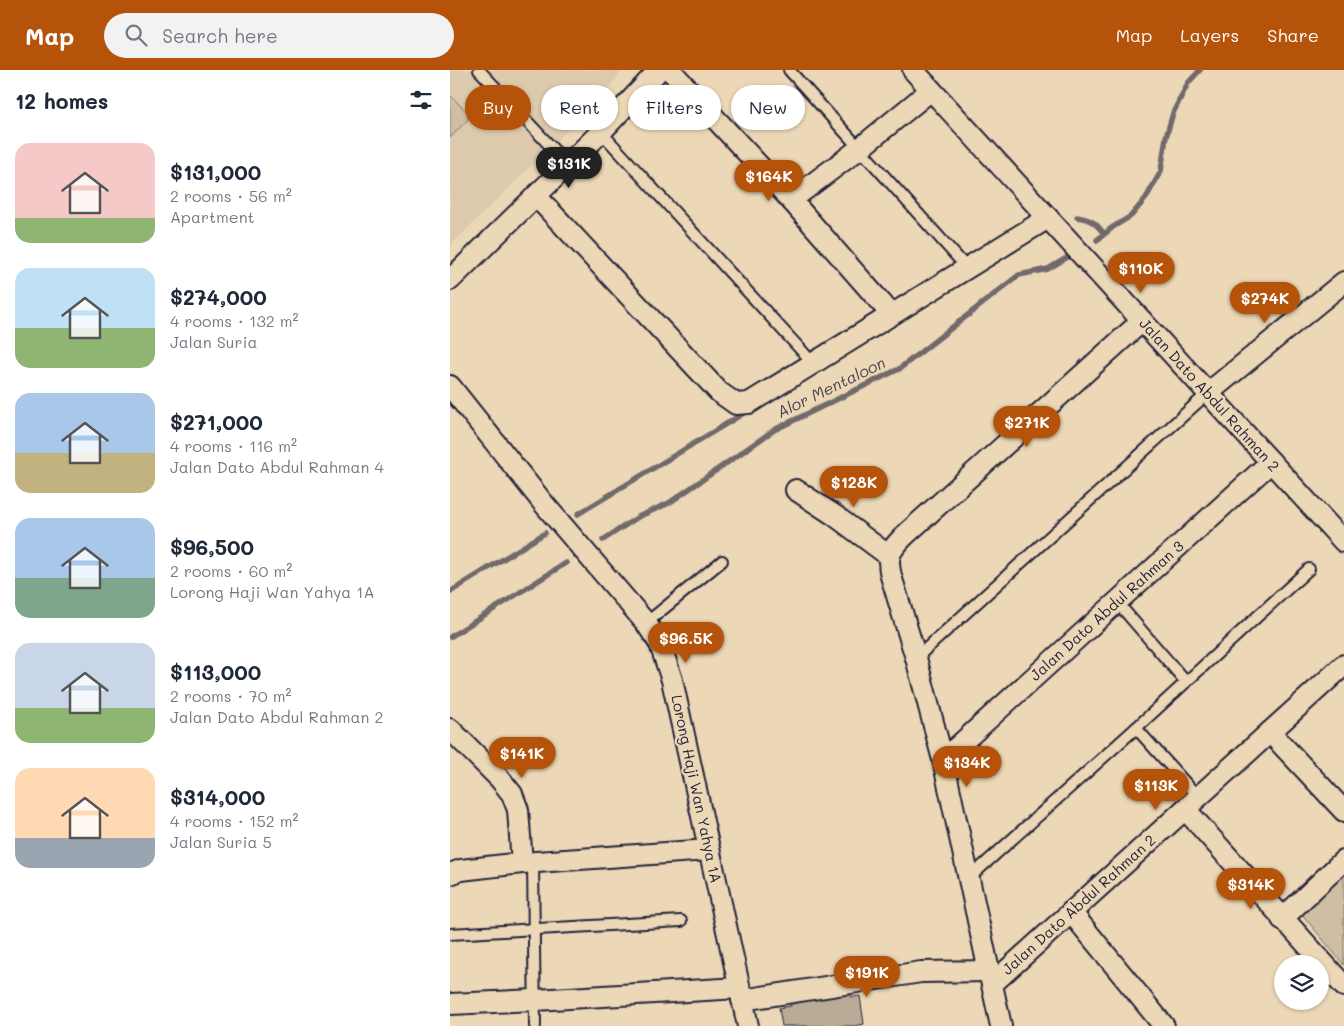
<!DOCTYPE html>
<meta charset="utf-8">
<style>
body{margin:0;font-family:Mali,sans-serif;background:#f2f2f3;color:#1f2937;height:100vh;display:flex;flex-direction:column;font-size:19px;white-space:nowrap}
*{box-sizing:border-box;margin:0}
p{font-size:16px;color:#747a83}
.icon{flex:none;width:28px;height:28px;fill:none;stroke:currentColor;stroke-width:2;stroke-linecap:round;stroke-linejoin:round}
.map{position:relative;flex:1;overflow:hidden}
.drawer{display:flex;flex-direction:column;background:#fff;width:450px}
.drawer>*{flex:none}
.banner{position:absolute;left:15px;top:15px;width:475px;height:45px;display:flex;gap:10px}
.buttons{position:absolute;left:824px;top:885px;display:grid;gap:10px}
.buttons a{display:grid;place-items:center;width:55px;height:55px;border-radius:50%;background:#fff;box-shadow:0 1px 4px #0004;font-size:25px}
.price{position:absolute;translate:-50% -42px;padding:0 11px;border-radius:18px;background:#b45309;color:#fff;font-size:16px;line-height:32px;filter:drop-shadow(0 1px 2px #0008)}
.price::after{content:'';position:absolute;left:50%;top:30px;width:15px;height:11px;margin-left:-8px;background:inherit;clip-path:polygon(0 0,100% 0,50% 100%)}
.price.selected{background:#222;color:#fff}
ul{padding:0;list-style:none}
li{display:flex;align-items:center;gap:15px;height:125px;padding:0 15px}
li span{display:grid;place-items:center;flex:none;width:140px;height:100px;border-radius:15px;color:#555}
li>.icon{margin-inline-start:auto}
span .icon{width:60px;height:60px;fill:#fffc;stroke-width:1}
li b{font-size:21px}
h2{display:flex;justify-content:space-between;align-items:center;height:60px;padding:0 15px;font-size:21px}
.tag{padding:0 18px;border-radius:22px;background:#fff;box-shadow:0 1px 4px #0004;font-size:18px;line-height:45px}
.tag.selected{background:#b45309;color:#fff}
header{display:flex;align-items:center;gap:30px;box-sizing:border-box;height:70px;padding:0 25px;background:#b45309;color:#fff}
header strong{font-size:24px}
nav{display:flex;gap:28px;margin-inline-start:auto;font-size:18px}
.search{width:350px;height:45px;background:#f2f2f3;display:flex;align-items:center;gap:12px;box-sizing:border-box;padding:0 18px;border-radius:28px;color:#747a83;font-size:19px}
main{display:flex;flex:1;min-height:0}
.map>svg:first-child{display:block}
.built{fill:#ddcaad}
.green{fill:#cfbea4;stroke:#787070}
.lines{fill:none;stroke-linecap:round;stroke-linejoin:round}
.stream{stroke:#72696c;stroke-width:5.5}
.building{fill:#baab97;stroke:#22223b}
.service-casing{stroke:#22223b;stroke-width:14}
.minor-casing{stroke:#22223b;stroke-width:24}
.service{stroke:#ecd8b6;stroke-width:10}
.minor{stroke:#ecd8b6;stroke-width:20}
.labels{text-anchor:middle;stroke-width:4.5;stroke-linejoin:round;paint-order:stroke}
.street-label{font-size:15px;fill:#22223b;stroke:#ecd8b6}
.water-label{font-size:16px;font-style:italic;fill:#4a4653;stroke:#ecd8b6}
</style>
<header>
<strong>Map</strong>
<div class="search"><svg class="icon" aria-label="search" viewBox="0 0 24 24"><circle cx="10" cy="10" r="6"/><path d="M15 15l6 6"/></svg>Search here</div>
<nav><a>Map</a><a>Layers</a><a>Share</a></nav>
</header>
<main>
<section class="drawer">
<h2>12 homes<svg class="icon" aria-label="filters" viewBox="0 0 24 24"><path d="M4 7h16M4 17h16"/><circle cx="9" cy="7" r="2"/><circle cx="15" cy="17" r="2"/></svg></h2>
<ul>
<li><span style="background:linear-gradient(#f6c9c9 75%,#8fb573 0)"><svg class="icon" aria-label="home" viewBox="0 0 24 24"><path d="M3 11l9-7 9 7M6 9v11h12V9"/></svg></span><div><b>$131,000</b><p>2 rooms · 56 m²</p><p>Apartment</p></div></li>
<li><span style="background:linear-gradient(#bfe0f5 60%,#8fb573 0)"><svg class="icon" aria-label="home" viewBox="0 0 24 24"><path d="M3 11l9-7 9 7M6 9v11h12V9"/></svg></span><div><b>$274,000</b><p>4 rooms · 132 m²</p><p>Jalan Suria</p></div></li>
<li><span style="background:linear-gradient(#a9c7e8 60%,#c2b280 0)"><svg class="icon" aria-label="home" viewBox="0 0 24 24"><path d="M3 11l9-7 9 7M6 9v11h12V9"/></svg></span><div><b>$271,000</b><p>4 rooms · 116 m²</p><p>Jalan Dato Abdul Rahman 4</p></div></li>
<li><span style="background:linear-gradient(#a9c7e8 60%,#7fa58c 0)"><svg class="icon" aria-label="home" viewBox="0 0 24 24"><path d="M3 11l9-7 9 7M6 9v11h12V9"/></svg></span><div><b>$96,500</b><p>2 rooms · 60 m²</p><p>Lorong Haji Wan Yahya 1A</p></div></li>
<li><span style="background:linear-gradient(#c9d6e8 65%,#8fb573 0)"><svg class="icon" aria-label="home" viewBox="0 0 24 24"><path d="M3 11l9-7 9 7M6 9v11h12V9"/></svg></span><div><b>$113,000</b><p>2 rooms · 70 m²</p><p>Jalan Dato Abdul Rahman 2</p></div></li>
<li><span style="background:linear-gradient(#ffd9b3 70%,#9aa5b1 0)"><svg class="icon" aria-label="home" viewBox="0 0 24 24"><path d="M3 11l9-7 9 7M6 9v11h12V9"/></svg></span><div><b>$314,000</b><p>4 rooms · 152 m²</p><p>Jalan Suria 5</p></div></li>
</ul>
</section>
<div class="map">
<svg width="894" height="956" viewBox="0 0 894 956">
<rect width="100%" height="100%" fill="#ecd8b6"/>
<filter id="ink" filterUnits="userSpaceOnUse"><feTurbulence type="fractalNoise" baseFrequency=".02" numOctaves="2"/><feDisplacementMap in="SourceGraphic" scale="10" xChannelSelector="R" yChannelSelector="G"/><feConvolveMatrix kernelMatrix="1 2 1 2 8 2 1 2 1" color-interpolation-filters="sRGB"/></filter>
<g filter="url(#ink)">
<path class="built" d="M0 0H172L157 21 0 176Z"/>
<g class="green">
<path d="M0 25 21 46 0 68Z"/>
<path d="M894 797V895L846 837Z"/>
</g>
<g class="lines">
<g class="stream">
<path d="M627 147C641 149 646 153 654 164"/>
<path d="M647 170 663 157 681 146 696 128 711 101 716 67 723 43 738 13 750 0"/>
<path d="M128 444 299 340"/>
<path d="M153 470 188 447 219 433 324 360 449 299 569 205 598 199 618 187"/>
<path d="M0 522 95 463"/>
<path d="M0 567 116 493"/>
</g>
</g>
<path class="building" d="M400 918 401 927 410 926 414 954 405 956H380V955L375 956H332L329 938 341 936 339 928Z"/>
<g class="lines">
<g class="service-casing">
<g id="service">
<path d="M29 0 118 95"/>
<path d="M339 0 517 198"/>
<path d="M151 62 363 293"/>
<path d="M667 532 736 612"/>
<path d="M196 553 272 491"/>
<path d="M466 588 758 323"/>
<path d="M686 658 748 727"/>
<path d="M83 792 85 956"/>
<path d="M519 808 686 658 859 499"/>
<path d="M0 864 231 851"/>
</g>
</g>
<g class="minor-casing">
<g id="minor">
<path d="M220 0 341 130 441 244"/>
<path d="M463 0 894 472"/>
<path d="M86 126 269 322 286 334 299 333 598 148"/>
<path d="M341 130 409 79 481 20"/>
<path d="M0 210 151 62 209 0"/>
<path d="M0 316 94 434 196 553 210 574 222 610 298 956"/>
<path d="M758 323 894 212"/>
<path d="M346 420 384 445 439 486"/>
<path d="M0 659 50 709 62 724 68 740 72 793"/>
<path d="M820 662 894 741"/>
<path d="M493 690 821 392"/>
<path d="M735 739 894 916"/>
<path d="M0 804 11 800 72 793 259 780"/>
<path d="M621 842 714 956"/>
<path d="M832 849 894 790"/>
<path d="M542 914 894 595"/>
<path d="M292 930 471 902 540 901"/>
<path d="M0 934 85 930 289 918"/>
<path d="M551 956 493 690 466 588 441 506C436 485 440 481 454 466L692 251"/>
</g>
</g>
<use href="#service" class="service"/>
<use href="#minor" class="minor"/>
</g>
</g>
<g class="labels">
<g class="street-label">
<text transform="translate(759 325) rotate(48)" y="5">Jalan Dato Abdul Rahman 2</text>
<text transform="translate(657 541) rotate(-42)" y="5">Jalan Dato Abdul Rahman 3</text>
<text transform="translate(246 719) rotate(78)" y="5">Lorong Haji Wan Yahya 1A</text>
<text transform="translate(629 835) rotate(-42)" y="5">Jalan Dato Abdul Rahman 2</text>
</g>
<g class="water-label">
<text transform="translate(381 317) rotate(-26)" y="6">Alor Mentaloon</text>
</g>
</g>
</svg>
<div class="buttons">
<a><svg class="icon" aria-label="layers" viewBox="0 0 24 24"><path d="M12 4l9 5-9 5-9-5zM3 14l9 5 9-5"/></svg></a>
</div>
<b class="price selected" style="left:119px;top:119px">$131K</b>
<b class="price" style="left:319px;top:132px">$164K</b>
<b class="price" style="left:691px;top:224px">$110K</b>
<b class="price" style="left:815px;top:254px">$274K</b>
<b class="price" style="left:577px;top:378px">$271K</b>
<b class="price" style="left:404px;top:438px">$128K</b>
<b class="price" style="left:236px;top:594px">$96.5K</b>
<b class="price" style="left:72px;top:709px">$141K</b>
<b class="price" style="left:517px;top:718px">$134K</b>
<b class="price" style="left:706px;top:741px">$113K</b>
<b class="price" style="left:801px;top:840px">$314K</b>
<b class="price" style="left:417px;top:928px">$191K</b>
<div class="banner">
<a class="tag selected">Buy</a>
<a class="tag">Rent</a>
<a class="tag">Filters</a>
<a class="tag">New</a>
</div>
</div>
</main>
